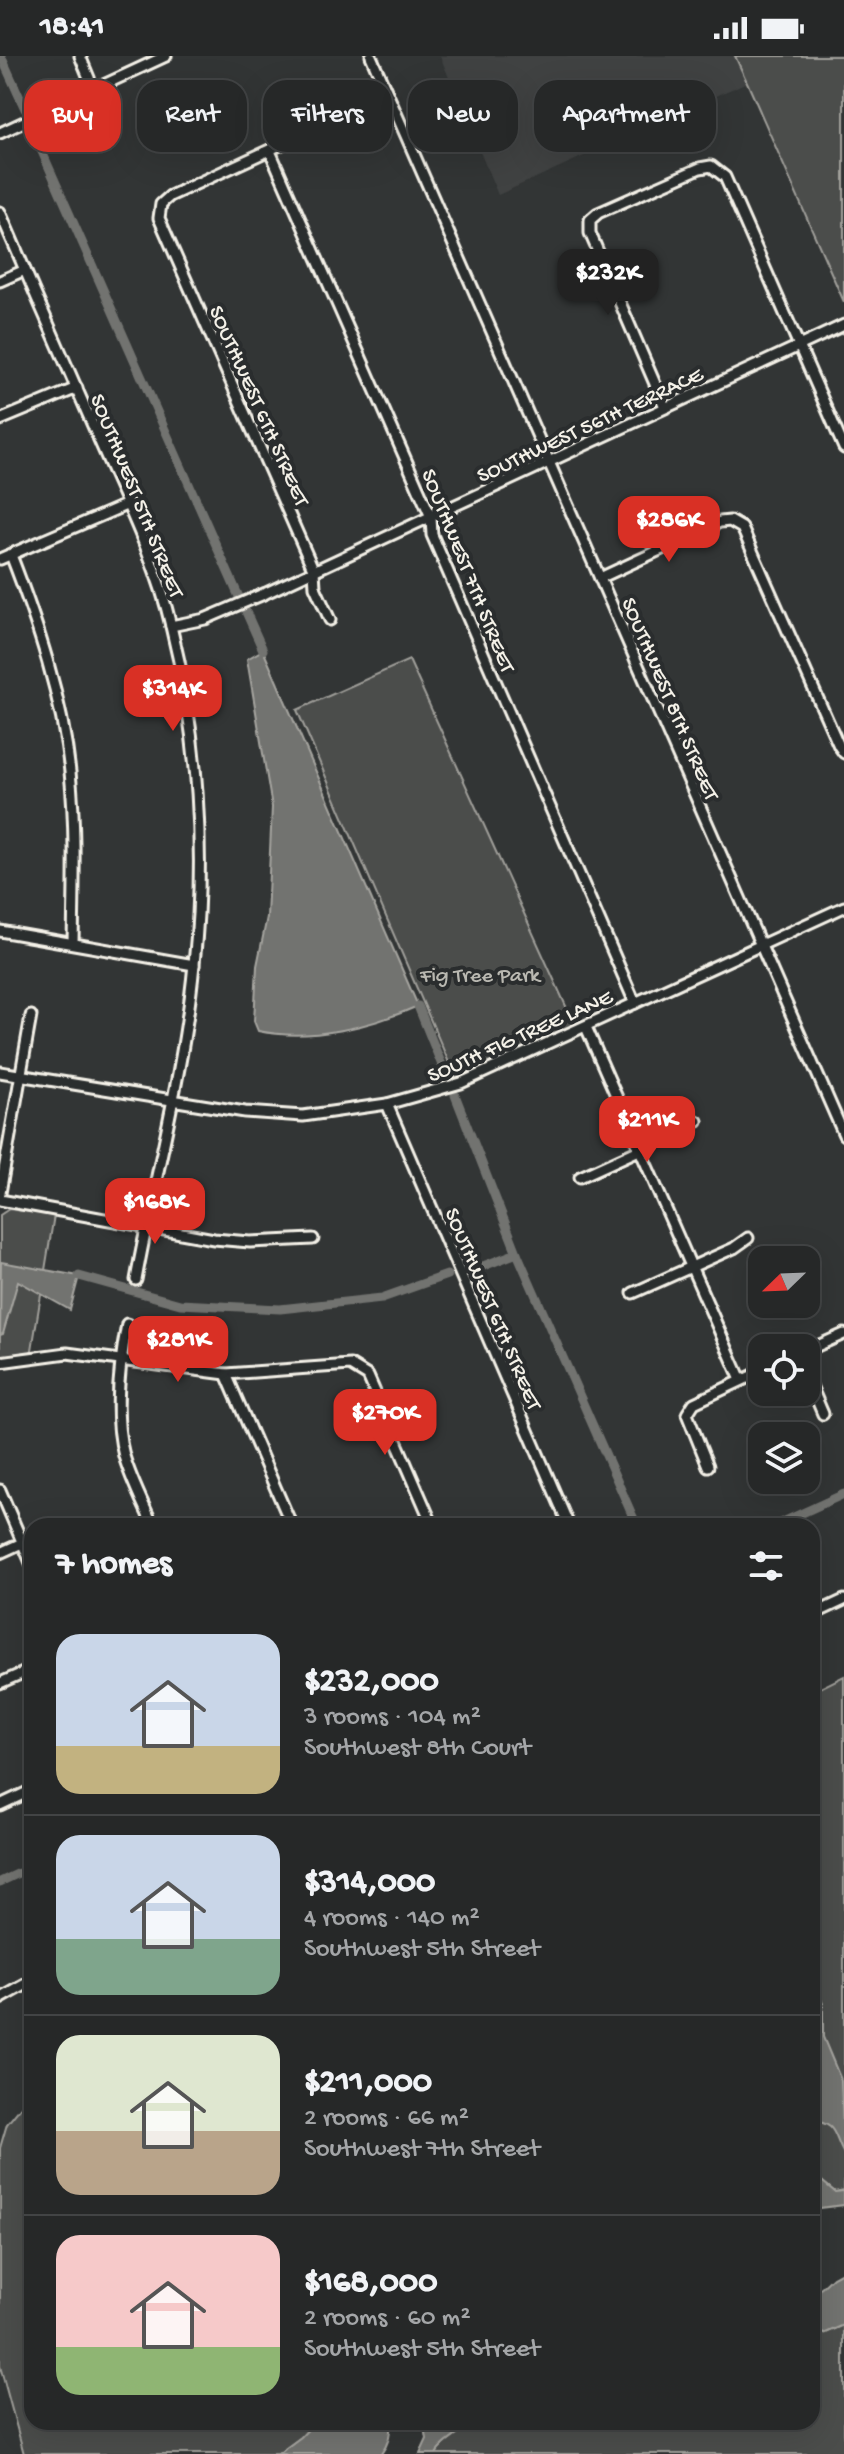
<!DOCTYPE html>
<meta charset="utf-8">
<style>
body{margin:0;font-family:"Gochi Hand",sans-serif;background:#2e3030;color:#f1f3f6;height:100vh;display:flex;flex-direction:column;font-size:30px;white-space:nowrap}
*{box-sizing:border-box;margin:0}
p{font-size:26px;color:#a4a6a8}
.icon{flex:none;width:44px;height:44px;fill:none;stroke:currentColor;stroke-width:2;stroke-linecap:round;stroke-linejoin:round}
.map{position:relative;flex:1;overflow:hidden}
.drawer{position:absolute;left:24px;top:1462px;width:796px;height:912px;display:flex;flex-direction:column;background:#262828;border-radius:24px;box-shadow:0 8px 32px #0002,0 0 0 2px #424445}
.drawer>*{flex:none}
.guide{position:absolute;left:24px;top:24px;width:796px;height:72px;display:flex;gap:16px}
.needle{width:52px;rotate:247deg}
.tools{position:absolute;left:748px;top:1190px;display:grid;gap:16px}
.tools a{display:grid;place-items:center;width:72px;height:72px;border-radius:16px;background:#262828;box-shadow:0 8px 32px #0002,0 0 0 2px #424445;font-size:40px}
.price{position:absolute;translate:-50% -68px;padding:0 18px;border-radius:16px;background:#d93025;color:#fff;font-size:26px;line-height:52px;filter:drop-shadow(0 2px 4px #0008)}
.price::after{content:'';position:absolute;left:50%;top:48px;width:24px;height:18px;margin-left:-12px;background:inherit;clip-path:polygon(0 0,100% 0,50% 100%)}
.price.active{background:#222;color:#fff}
ul{padding:0;list-style:none}
li{display:flex;align-items:center;gap:24px;height:200px;padding:0 32px}
li+li{border-top:2px solid #424445}
li span{display:grid;place-items:center;flex:none;width:224px;height:160px;border-radius:24px;color:#555}
li>.icon{margin-inline-start:auto}
span .icon{width:96px;height:96px;fill:#fffc;stroke-width:1}
li b{font-size:34px}
h2{display:flex;justify-content:space-between;align-items:center;height:96px;padding:0 32px;font-size:34px}
.chip{padding:0 28px;border-radius:24px;background:#262828;box-shadow:0 8px 32px #0002,0 0 0 2px #424445;font-size:28px;line-height:72px}
.chip.active{background:#d93025;color:#fff}
.status{display:flex;justify-content:space-between;align-items:center;height:56px;padding:0 40px;background:#262828;direction:ltr}
.status svg{height:22px;fill:currentColor}
.map>svg:first-child{display:block}
.built{fill:#404242}
.green{fill:#4b4d4c;stroke:#a09f9a;stroke-width:2}
.water{fill:#727370;stroke:#a6a5a0;stroke-width:2}
.lines{fill:none;stroke-linecap:round;stroke-linejoin:round}
.canal{stroke:#727370;stroke-width:9}
.minor-casing{stroke:#f4f1e8;stroke-width:15}
.minor{stroke:#2a2d2e;stroke-width:9}
.labels{text-anchor:middle;stroke-width:8;stroke-linejoin:round;paint-order:stroke}
.street-label{font-size:22px;fill:#f4f1e8;stroke:#2a2d2e}
.park-label{font-size:22px;fill:#b9b8b1;stroke:#2a2d2e}
</style>
<div class="status"><b>18:41</b><svg viewBox="0 0 49 12"><path d="M0 12V9h3v3zM5 12V6h3v6zM10 12V3h3v9zM15 12V0h3v12zM26 1h20v11H26zM47 4h2v5h-2z"/></svg></div>
<div class="map">
<svg width="844" height="2398" viewBox="0 0 844 2398">
<rect width="100%" height="100%" fill="#323535"/>
<filter id="ink" filterUnits="userSpaceOnUse"><feTurbulence type="fractalNoise" baseFrequency=".0125" numOctaves="2"/><feDisplacementMap in="SourceGraphic" scale="16" xChannelSelector="R" yChannelSelector="G"/><feConvolveMatrix kernelMatrix="1 2 1 2 8 2 1 2 1" color-interpolation-filters="sRGB"/></filter>
<g filter="url(#ink)">
<path class="built" d="M440 0H735L747 26 498 139Z"/>
<g class="green">
<path d="M735 0H844V246L747 26Z"/>
<path d="M409 604 575 970 456 1023 297 654Z"/>
<path d="M9 1153 54 1159 32 1294 30 1297 0 1304V1159Z"/>
<path d="M844 1620V2134L835 2136 812 2117V1636Z"/>
<path d="M32 2037V2366H315L301 2381 278 2398H24L0 2310V2092L7 2068Z"/>
<path d="M844 2269V2398H436C446 2382 460 2382 469 2366H812V2283Z"/>
</g>
<g class="water">
<path d="M263 594 418 950C370 971 311 986 258 975L254 965 257 910 267 861 272 751 247 603Z"/>
<path d="M1 1206 79 1220 70 1254 18 1225 3 1278 0 1279Z"/>
<path d="M812 1922 823 1948V1981L841 2024 844 2098C833 2080 838 2067 812 2065Z"/>
<path d="M812 2117 835 2136 844 2135V2149L819 2152 812 2158Z"/>
<path d="M844 2215V2269L812 2283V2241L833 2221Z"/>
<path d="M315 2366H390C391 2378 388 2389 381 2398H278L301 2381Z"/>
<path d="M424 2366H469C460 2381 445 2383 436 2398H420L427 2383Z"/>
</g>
<g class="lines">
<g class="canal">
<path d="M1 0 25 53"/>
<path d="M32 73 239 541"/>
<path d="M246 556 263 594"/>
<path d="M418 950 448 1024"/>
<path d="M455 1039 517 1197 637 1470"/>
<path d="M478 1212 517 1197"/>
<path d="M79 1220 180 1248 280 1253 382 1242 447 1219"/>
<path d="M774 1470 844 1438"/>
<path d="M0 1826 32 1811"/>
</g>
<g class="minor-casing">
<g id="minor">
<path d="M80 0 94 34"/>
<path d="M371 0 844 1079"/>
<path d="M0 77 166 0"/>
<path d="M270 95 431 461 432 479 635 947"/>
<path d="M0 156C34 236 69 315 104 395 129 452 157 509 171 570 198 679 206 796 194 908 184 1014 155 1119 136 1224"/>
<path d="M0 225 25 214"/>
<path d="M665 351 590 177V164L598 157 700 112 711 110 725 121 844 392"/>
<path d="M0 364 77 332"/>
<path d="M11 499C38 569 62 641 70 716 76 773 74 830 73 887"/>
<path d="M0 503 128 448"/>
<path d="M600 522 720 466 730 465 742 472 839 690 844 697"/>
<path d="M330 564 315 531 314 515 159 162 161 148 170 140 388 39"/>
<path d="M171 570 205 563 266 537 844 269"/>
<path d="M0 875 194 909"/>
<path d="M586 971 741 1324"/>
<path d="M0 1016 245 1056 303 1060 387 1048 461 1027 844 851"/>
<path d="M387 1048 567 1465 566 1470"/>
<path d="M580 1121 683 1074 697 1065"/>
<path d="M0 1137 31 960"/>
<path d="M0 1144 214 1183 250 1186 313 1183"/>
<path d="M633 1237 734 1192 748 1182"/>
<path d="M127 1268C119 1310 113 1359 124 1400 131 1424 143 1447 153 1470"/>
<path d="M806 1295 844 1278"/>
<path d="M0 1306 67 1297 226 1318 350 1309 368 1320 433 1470"/>
<path d="M226 1318 292 1470"/>
<path d="M806 1318 823 1358"/>
<path d="M708 1410 687 1358 694 1347 762 1315"/>
<path d="M0 1434 32 1509"/>
<path d="M0 1497 22 1487"/>
<path d="M812 1559 844 1544"/>
<path d="M0 1627 32 1613"/>
<path d="M0 1749 32 1734"/>
<path d="M0 1943 32 1925"/>
</g>
</g>
<use href="#minor" class="minor"/>
</g>
</g>
<g class="labels">
<g class="street-label">
<text transform="translate(261 349) rotate(66)" y="8">SOUTHWEST 6TH STREET</text>
<text transform="translate(589 367) rotate(-25)" y="8">SOUTHWEST 56TH TERRACE</text>
<text transform="translate(139 439) rotate(68)" y="8">SOUTHWEST 5TH STREET</text>
<text transform="translate(470 514) rotate(68)" y="8">SOUTHWEST 7TH STREET</text>
<text transform="translate(672 642) rotate(67)" y="8">SOUTHWEST 8TH STREET</text>
<text transform="translate(519 978) rotate(-24)" y="8">SOUTH FIG TREE LANE</text>
<text transform="translate(495 1252) rotate(67)" y="8">SOUTHWEST 6TH STREET</text>
</g>
<g class="park-label">
<text x="480" y="925">Fig Tree Park</text>
</g>
</g>
</svg>
<div class="tools">
<a><svg class="needle" viewBox="-14 -14 28 28"><path d="M0-13l5 13h-10z" fill="#e53935"/><path d="M0 13l5-13h-10z" fill="#a4a6a8"/></svg></a>
<a><svg class="icon" aria-label="locate" viewBox="0 0 24 24"><circle cx="12" cy="12" r="6"/><path d="M12 2v4M12 18v4M2 12h4M18 12h4"/></svg></a>
<a><svg class="icon" aria-label="layers" viewBox="0 0 24 24"><path d="M12 4l9 5-9 5-9-5zM3 14l9 5 9-5"/></svg></a>
</div>
<b class="price active" style="left:608px;top:261px">$232K</b>
<b class="price" style="left:669px;top:508px">$286K</b>
<b class="price" style="left:173px;top:677px">$314K</b>
<b class="price" style="left:647px;top:1108px">$211K</b>
<b class="price" style="left:155px;top:1190px">$168K</b>
<b class="price" style="left:178px;top:1328px">$281K</b>
<b class="price" style="left:385px;top:1401px">$270K</b>
<div class="guide">
<a class="chip active">Buy</a>
<a class="chip">Rent</a>
<a class="chip">Filters</a>
<a class="chip">New</a>
<a class="chip">Apartment</a>
</div>
<section class="drawer">
<h2>7 homes<svg class="icon" aria-label="filters" viewBox="0 0 24 24"><path d="M4 7h16M4 17h16"/><circle cx="9" cy="7" r="2"/><circle cx="15" cy="17" r="2"/></svg></h2>
<ul>
<li><span style="background:linear-gradient(#c9d6e8 70%,#c2b280 0)"><svg class="icon" aria-label="home" viewBox="0 0 24 24"><path d="M3 11l9-7 9 7M6 9v11h12V9"/></svg></span><div><b>$232,000</b><p>3 rooms · 104 m²</p><p>Southwest 8th Court</p></div></li>
<li><span style="background:linear-gradient(#c9d6e8 65%,#7fa58c 0)"><svg class="icon" aria-label="home" viewBox="0 0 24 24"><path d="M3 11l9-7 9 7M6 9v11h12V9"/></svg></span><div><b>$314,000</b><p>4 rooms · 140 m²</p><p>Southwest 5th Street</p></div></li>
<li><span style="background:linear-gradient(#dfe7d0 60%,#b9a48a 0)"><svg class="icon" aria-label="home" viewBox="0 0 24 24"><path d="M3 11l9-7 9 7M6 9v11h12V9"/></svg></span><div><b>$211,000</b><p>2 rooms · 66 m²</p><p>Southwest 7th Street</p></div></li>
<li><span style="background:linear-gradient(#f6c9c9 70%,#8fb573 0)"><svg class="icon" aria-label="home" viewBox="0 0 24 24"><path d="M3 11l9-7 9 7M6 9v11h12V9"/></svg></span><div><b>$168,000</b><p>2 rooms · 60 m²</p><p>Southwest 5th Street</p></div></li>
</ul>
</section>
</div>
